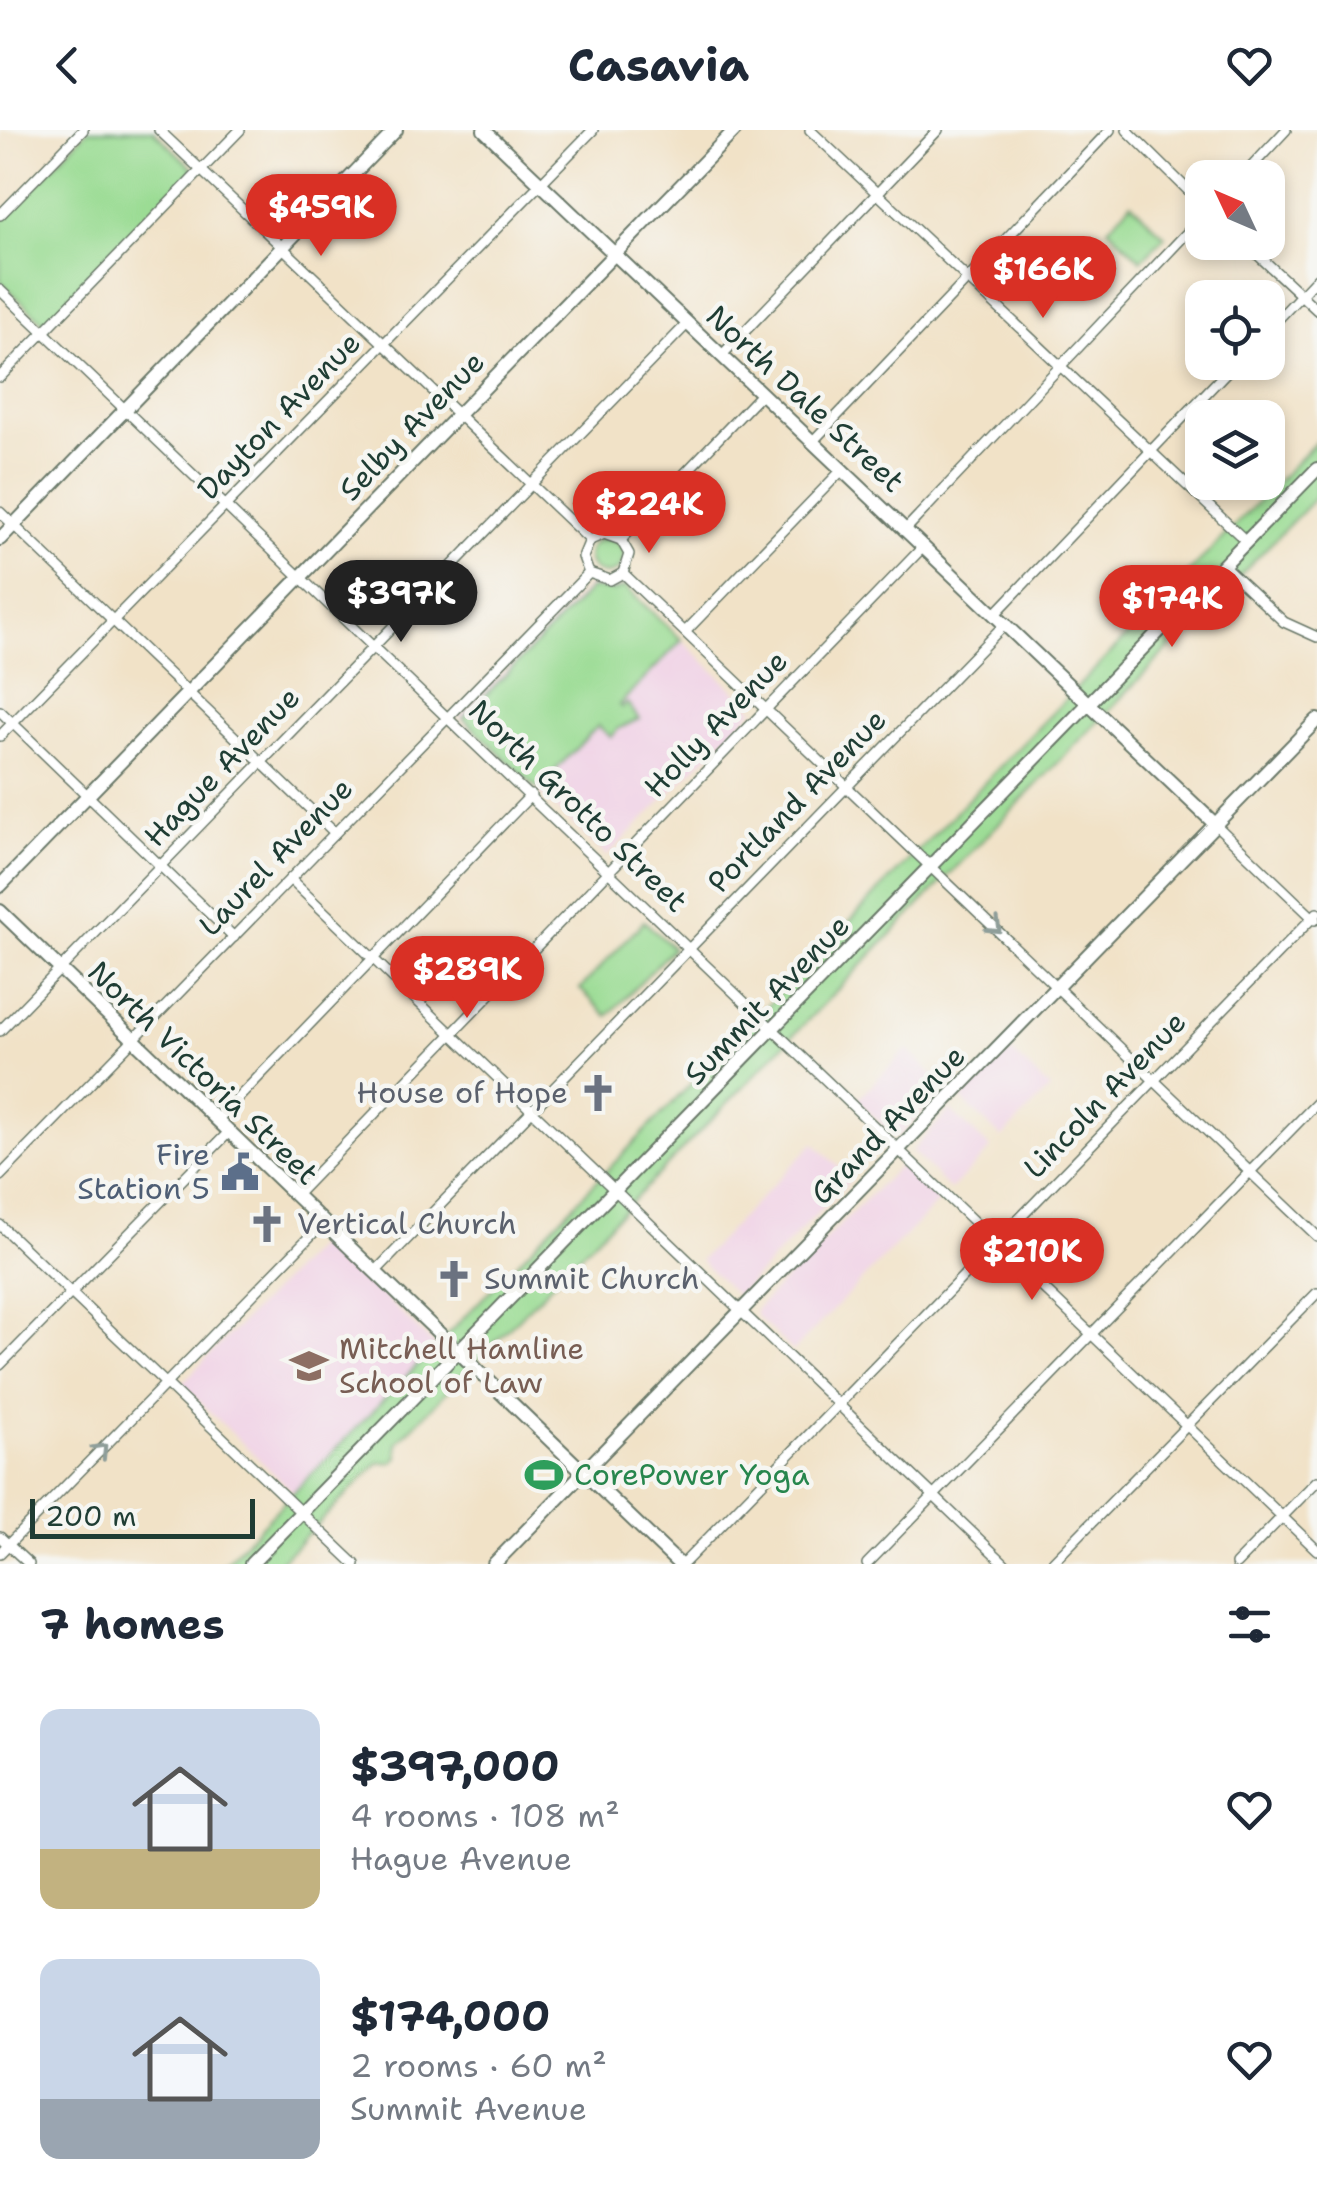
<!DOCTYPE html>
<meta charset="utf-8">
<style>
body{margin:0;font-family:"Shantell Sans",sans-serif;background:#f2f2f3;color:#1f2937;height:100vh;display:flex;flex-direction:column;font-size:38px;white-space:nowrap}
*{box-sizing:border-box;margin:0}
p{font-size:32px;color:#747a83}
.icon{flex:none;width:55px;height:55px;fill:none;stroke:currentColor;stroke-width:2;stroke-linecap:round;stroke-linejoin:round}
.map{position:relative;height:1434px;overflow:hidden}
.panel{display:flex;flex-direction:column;background:#fff;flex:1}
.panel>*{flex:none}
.needle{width:65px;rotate:314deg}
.fabs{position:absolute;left:1185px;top:30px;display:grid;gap:20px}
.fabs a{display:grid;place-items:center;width:100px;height:100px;border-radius:20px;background:#fff;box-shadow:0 5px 15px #0003;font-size:50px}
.scale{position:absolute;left:30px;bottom:25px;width:225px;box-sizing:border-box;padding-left:10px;border:5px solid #1f3d34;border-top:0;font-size:28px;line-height:35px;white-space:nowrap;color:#1f3d34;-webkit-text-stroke:8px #f6f6f2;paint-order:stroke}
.price{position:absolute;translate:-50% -85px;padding:0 22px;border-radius:35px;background:#d93025;color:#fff;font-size:32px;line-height:65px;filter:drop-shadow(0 2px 5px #0008)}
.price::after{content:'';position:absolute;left:50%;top:60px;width:30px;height:22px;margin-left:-15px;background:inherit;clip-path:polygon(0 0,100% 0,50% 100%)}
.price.selected{background:#222;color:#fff}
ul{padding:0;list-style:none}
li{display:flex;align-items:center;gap:30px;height:250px;padding:0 40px}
li span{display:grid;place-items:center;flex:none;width:280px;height:200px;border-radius:20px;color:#555}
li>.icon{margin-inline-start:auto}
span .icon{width:120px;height:120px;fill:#fffc;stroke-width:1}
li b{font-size:42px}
h2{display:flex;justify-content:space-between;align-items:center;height:120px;padding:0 40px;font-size:42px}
header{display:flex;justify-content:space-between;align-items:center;height:130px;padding:0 40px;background:#fff;font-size:45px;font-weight:700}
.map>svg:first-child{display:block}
.built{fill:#f0d0e5}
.green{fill:#99db92;stroke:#5c8c63;stroke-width:2.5}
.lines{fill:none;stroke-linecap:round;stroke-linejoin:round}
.street-casing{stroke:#687767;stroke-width:12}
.secondary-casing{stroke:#687767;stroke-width:16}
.street{stroke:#fff;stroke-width:9}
.secondary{stroke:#fff;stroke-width:12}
.oneway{stroke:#8f9e9a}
.labels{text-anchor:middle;stroke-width:9;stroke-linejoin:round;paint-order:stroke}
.street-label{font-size:30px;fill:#1f3d34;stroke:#f6f6f2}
.worship-label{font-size:30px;fill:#5b616d;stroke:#f6f6f2;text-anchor:start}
.service-label{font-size:30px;fill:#4e5e75;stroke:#f6f6f2;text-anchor:end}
.education-label{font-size:30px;fill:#785e54;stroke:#f6f6f2;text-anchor:start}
.leisure-label{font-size:30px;fill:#27864d;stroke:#f6f6f2;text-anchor:start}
</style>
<header><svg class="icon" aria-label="back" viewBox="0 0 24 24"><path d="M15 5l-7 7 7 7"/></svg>Casavia<svg class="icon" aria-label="heart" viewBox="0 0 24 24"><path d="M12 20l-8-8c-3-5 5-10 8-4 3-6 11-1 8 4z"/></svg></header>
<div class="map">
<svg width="1317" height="1434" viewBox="0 0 1317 1434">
<rect width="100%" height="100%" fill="#f6f6f2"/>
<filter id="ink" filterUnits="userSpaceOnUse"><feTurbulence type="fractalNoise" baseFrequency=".01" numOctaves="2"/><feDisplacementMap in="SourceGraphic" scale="20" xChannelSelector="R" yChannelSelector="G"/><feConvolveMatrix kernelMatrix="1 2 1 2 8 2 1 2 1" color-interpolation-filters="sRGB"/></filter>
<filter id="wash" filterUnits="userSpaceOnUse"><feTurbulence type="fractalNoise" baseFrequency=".0048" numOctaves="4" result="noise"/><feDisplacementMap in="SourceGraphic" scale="40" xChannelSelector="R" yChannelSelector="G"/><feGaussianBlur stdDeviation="2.25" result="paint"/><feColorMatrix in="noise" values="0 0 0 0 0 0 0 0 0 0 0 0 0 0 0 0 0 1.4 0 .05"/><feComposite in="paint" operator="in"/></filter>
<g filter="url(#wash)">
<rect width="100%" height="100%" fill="#f1e2c7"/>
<g class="built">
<path d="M591 454 613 458 624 455 754 579 607 726 459 587Z"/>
<path d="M907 919 946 957 900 1005 894 1006 857 970Z"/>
<path d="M1010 920 1050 959 1002 1008 961 969Z"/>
<path d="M950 980 991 1019 950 1060 912 1021Z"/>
<path d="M814 1013 851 1049 737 1166 700 1130Z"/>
<path d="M903 1032 942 1068 793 1221 756 1186 755 1180Z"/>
<path d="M324 1109 436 1217 294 1363 181 1254Z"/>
</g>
<g class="green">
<path d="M88 0H153L195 40 45 194 0 151V92Z"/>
<path d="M1131 73 1165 106 1141 130 1108 98Z"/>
<path d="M1317 311V366L397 1313 398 1327 393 1332 378 1333 278 1434H224Z"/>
<circle cx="606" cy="426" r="18"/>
<path d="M625 457 682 510 619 575 622 578 627 573 639 589 618 599 611 607 598 596 537 659 463 588 591 458 613 461Z"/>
<path d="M644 791 673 818 608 886 580 859Z"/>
</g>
</g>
<g filter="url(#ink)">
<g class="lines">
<g class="street-casing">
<g id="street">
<path d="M159 0 590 410"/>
<path d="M810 0 1247 412"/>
<path d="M1127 0 1202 74"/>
<path d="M1241 48 1286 0"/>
<path d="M0 85 83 0"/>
<path d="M1244 112 1317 180"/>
<path d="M0 160 1317 1420"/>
<path d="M1268 200 1317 148"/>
<path d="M722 225 938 0"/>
<path d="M0 247 240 0"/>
<path d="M813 311 1110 0"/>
<path d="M0 382 335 703"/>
<path d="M906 399 1202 87"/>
<path d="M590 410 604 404 621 410"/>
<path d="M621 410 762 263"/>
<path d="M621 410 629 424 623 443"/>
<path d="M1224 436 1284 492 1317 507"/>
<path d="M589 443 610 450 623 443"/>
<path d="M589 443 583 427 590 410"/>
<path d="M623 443 1317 1106"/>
<path d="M995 484 1236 232"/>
<path d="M686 501 843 339"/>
<path d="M0 581 234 807"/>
<path d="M0 606 593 0"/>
<path d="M1216 695 1315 790"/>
<path d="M290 749 1005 1434"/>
<path d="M0 901 688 193"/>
<path d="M217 990 531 665"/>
<path d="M0 1046 589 443"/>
<path d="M295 1066 924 416"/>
<path d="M0 1095 355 1434"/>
<path d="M375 1142 1006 493"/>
<path d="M0 1235 229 1002"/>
<path d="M0 1407 29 1434"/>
<path d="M0 1423 323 1093"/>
<path d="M683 1434 1317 783"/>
<path d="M867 1434 1317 973"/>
<path d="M1051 1434 1317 1163"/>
<path d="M1236 1434 1317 1351"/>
</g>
</g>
<g class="secondary-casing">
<g id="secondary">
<path d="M484 0 1216 695"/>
<path d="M0 409 396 0"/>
<path d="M0 756 735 0"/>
<path d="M0 781 679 1434"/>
<path d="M251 1434 1317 339"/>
<path d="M494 1434 1317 590"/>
</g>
</g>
<use href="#street" class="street"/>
<use href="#secondary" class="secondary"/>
</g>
<defs><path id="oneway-chevron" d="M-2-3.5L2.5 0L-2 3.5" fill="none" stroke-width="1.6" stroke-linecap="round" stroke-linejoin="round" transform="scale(2.5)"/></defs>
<g class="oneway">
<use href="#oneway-chevron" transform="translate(995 797) rotate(44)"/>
<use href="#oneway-chevron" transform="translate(101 1320) rotate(-46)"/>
</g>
</g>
<defs>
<g id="church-bare" transform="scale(3)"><path d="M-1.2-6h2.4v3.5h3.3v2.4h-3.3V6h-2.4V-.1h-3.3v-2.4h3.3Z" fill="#6b7280" stroke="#f6f6f2" stroke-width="2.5" paint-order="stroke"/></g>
<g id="civic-bare" transform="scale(3)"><path d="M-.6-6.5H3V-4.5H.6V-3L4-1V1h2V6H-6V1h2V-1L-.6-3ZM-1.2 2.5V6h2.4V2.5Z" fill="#5c6f8a" stroke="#f6f6f2" stroke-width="2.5" paint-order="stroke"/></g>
<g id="university-bare" transform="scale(3)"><path d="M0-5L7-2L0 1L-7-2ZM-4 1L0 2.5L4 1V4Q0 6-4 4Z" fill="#8d6e63" stroke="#f6f6f2" stroke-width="2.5" paint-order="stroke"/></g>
<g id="stadium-bare" transform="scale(3)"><path d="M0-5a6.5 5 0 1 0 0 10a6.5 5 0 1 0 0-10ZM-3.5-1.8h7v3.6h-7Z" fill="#2e9e5b" stroke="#f6f6f2" stroke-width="2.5" paint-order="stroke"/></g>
</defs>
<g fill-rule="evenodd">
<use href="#church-bare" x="598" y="963"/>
<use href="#civic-bare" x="240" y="1042"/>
<use href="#church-bare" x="267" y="1094"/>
<use href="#church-bare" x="454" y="1149"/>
<use href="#university-bare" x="309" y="1236"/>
<use href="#stadium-bare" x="544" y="1345"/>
</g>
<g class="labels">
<g class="street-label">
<text transform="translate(805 269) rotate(43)" y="10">North Dale Street</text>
<text transform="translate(279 286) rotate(-46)" y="10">Dayton Avenue</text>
<text transform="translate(412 296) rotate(-46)" y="10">Selby Avenue</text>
<text transform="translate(716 594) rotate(-46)" y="10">Holly Avenue</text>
<text transform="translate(222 637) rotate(-46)" y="10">Hague Avenue</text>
<text transform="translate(797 671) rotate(-46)" y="10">Portland Avenue</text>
<text transform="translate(578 676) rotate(44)" y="10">North Grotto Street</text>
<text transform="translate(276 727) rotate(-46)" y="10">Laurel Avenue</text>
<text transform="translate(767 870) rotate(-46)" y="10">Summit Avenue</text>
<text transform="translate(203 943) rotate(44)" y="10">North Victoria Street</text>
<text transform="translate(1105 965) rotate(-46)" y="10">Lincoln Avenue</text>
<text transform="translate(888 995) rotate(-46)" y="10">Grand Avenue</text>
</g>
<g class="worship-label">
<text x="568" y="973" text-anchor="end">House of Hope</text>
<text x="297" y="1104">Vertical Church</text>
<text x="484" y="1159">Summit Church</text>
</g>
<g class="service-label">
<text x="210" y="1035">Fire<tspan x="210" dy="34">Station 5</tspan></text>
</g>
<g class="education-label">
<text x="339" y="1229">Mitchell Hamline<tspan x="339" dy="34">School of Law</tspan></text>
</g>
<g class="leisure-label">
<text x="574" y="1355">CorePower Yoga</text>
</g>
</g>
</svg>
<div class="fabs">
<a><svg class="needle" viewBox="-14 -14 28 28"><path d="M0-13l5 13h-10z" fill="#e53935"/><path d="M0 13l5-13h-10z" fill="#747a83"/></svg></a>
<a><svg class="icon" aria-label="locate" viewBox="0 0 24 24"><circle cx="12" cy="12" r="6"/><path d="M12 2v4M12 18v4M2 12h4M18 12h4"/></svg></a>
<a><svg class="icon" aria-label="layers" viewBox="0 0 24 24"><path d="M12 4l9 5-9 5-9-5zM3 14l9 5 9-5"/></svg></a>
</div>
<div class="scale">200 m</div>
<b class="price" style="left:321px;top:129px">$459K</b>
<b class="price" style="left:1043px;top:191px">$166K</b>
<b class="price" style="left:649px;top:426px">$224K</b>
<b class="price selected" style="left:401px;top:515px">$397K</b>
<b class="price" style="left:1172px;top:520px">$174K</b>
<b class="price" style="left:467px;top:891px">$289K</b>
<b class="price" style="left:1032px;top:1173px">$210K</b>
</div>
<section class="panel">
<h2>7 homes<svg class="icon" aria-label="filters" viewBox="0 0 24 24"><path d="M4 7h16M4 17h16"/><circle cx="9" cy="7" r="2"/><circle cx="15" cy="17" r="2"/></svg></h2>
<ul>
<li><span style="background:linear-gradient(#c9d6e8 70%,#c2b280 0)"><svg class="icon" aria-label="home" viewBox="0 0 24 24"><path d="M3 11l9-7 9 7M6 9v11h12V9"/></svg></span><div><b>$397,000</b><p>4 rooms · 108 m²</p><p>Hague Avenue</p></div><svg class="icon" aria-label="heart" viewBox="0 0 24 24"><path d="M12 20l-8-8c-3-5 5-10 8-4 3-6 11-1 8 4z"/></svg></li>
<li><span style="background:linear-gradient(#c9d6e8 70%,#9aa5b1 0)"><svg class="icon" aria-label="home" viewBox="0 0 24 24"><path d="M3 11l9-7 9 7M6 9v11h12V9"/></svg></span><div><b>$174,000</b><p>2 rooms · 60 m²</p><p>Summit Avenue</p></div><svg class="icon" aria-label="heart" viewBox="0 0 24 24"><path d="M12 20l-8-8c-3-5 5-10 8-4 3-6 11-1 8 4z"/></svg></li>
</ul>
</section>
